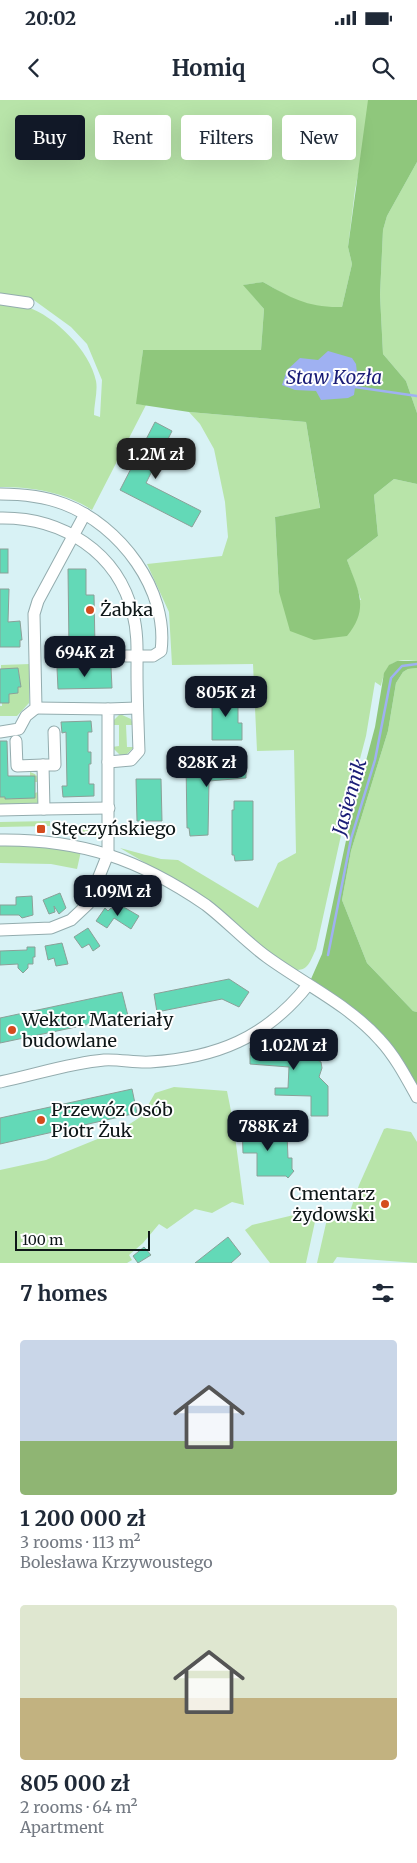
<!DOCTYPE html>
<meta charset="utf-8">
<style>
body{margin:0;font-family:Merriweather,serif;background:#f6f6f7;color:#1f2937;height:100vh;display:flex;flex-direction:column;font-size:19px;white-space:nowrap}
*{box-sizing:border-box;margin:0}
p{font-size:16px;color:#747a83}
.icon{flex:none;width:28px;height:28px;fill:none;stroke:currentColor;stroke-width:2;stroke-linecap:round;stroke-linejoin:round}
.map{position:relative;height:1163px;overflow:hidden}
.side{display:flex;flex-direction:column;background:#fff;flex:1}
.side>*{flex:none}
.top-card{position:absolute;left:15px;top:15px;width:388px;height:45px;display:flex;gap:10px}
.scale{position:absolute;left:15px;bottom:12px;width:135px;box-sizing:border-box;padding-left:5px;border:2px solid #0e1718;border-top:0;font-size:14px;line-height:18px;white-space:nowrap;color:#0e1718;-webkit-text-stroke:4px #fff;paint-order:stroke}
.price{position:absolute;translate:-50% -42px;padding:0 11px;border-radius:10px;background:#111827;color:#fff;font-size:16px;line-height:32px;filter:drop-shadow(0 1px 2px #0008)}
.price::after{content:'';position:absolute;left:50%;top:30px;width:15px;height:11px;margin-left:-8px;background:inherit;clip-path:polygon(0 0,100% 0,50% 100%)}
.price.selected{background:#222;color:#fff}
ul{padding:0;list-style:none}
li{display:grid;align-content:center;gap:10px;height:265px;padding:0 20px}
li span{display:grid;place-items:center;height:155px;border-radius:5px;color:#555}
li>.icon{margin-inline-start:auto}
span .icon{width:90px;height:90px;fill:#fffc;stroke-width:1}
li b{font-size:21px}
h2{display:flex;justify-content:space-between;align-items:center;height:60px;padding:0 20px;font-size:21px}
.pill{padding:0 18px;border-radius:5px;background:#fff;box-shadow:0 5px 20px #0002;font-size:18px;line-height:45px}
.pill.selected{background:#111827;color:#fff}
.status{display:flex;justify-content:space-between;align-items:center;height:35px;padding:0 25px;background:#fff;direction:ltr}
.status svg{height:14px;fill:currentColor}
header{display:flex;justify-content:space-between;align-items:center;height:65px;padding:0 20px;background:#fff;font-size:22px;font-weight:700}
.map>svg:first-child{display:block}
.green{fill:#b8e4a9}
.forest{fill:#8fc77c}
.water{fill:#9fb1f2}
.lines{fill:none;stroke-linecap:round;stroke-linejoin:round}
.stream{stroke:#9fb1f2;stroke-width:2.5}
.building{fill:#63d9b7;stroke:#8ba098}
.minor-casing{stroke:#93acae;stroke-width:13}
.minor{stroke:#fff;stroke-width:11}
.poi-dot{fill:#d44c1e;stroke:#fff;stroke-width:2}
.labels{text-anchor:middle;stroke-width:4;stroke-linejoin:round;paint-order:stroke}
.poi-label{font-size:18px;fill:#0e1718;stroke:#fff;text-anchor:start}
.water-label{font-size:19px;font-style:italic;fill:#1a1d77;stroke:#fff}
</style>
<div class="status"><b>20:02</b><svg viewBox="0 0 49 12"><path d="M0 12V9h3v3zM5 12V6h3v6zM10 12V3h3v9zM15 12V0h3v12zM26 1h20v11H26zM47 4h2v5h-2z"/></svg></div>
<header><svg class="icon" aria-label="back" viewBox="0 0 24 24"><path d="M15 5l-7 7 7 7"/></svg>Homiq<svg class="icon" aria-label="search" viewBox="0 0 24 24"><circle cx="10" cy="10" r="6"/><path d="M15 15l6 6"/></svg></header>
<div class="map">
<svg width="417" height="1163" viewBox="0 0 417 1163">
<rect width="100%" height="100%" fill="#d8f2f5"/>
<g class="green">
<path d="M0 0H373L355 90 348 147 352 164 342 207 322 208 294 200 263 182 244 185 264 209 261 250H143L137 304 146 305 92 410C64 392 33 387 0 387V203C8 204 19 204 27 207 55 216 90 251 96 281 98 291 94 304 94 315L100 317 102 280 87 244 71 227 31 198 0 194Z"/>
<path d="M417 62V313L406 281 383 254 380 195 383 130 387 116Z"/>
<path d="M189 312 306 322 320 409 275 417 279 492 361 500 347 460 378 436 374 395 394 379 417 384V561C393 558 386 563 381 586L375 582 366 636 347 708 316 849C311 859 309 870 297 870L275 857 176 781 120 748 161 759 178 760 258 808 278 763 296 753 294 650 257 651 253 564 172 565 169 512 147 464 222 456 228 437 225 402 214 349 200 324Z"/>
<path d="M30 564 29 603 17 616H0V606H2V603H9L8 594 18 593V587L21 586 18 569H1V565Z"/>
<path d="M417 568V912L413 911 367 863 342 800 351 751 388 631 396 583 403 572 408 569Z"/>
<path d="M120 614 131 619 133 625H126L127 647H134L125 656H121L112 647 119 646V625H112V622Z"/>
<path d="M30 672C45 676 40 692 39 704L0 707V697H5V699H12V697L35 698V693L38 692 37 682H35V676H30Z"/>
<path d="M50 721V726L103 725 102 736 99 738 49 726 0 727V722Z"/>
<path d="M0 744H29L81 751 77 769 51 764 0 763Z"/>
<path d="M174 987 227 991 233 1021 244 1105 232 1102 212 1113 195 1109 167 1129 159 1124 143 1143 129 1155 132 1160 127 1163H0V1070L46 1060 122 1029 142 1016 155 993Z"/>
<path d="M387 1028 411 1032 417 1042V1163L337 1157 333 1163H317L327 1119 346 1123 359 1085 384 1029Z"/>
<path d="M298 1114 316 1117 306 1163H270L245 1130 252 1125Z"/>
</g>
<g class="forest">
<path d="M368 0H417V62L387 116 383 130 380 195 383 254 406 281 417 313V384L394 379 374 395 378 436 347 460C358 490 370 508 347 536L314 540 290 531 279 492 275 417 320 408 306 322 189 312 136 304 143 250H261L264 209 243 185 263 182C291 198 309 208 342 207L352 164 348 147Z"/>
<path d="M397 561H417V568L408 569 403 572 396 583 388 631 351 751 342 800 367 863 413 911 417 912V986L326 889 311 879 322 854 351 717 375 627 384 573 389 565Z"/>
</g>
<path class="water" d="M328 251 352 258 356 264 357 273 354 295 348 298 321 300 316 291 295 290 282 285 287 270 300 258 318 260Z"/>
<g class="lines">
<g class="stream">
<path d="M355 287 417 296"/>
<path d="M328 855 351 739 375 660 391 578 402 566 417 564"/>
</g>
</g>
<g class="building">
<path d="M155 322 172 331 146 383 201 411 192 427 120 390Z"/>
<rect x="0" y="449" width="8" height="24"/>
<path d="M68 469H86V495H94L95 547 69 548Z"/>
<path d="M0 489H9L8 522 20 521 22 540H20V547H0Z"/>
<path d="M92 567H111L112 588 58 589 57 568Z"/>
<path d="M18 568 21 587H18V593L9 594V603H0V569Z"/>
<path d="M212 595H238V623H242V640H212Z"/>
<path d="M91 621 92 632H88V652H91V664H89V684H94V696L63 697 62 686H67L66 632 62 633 61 622Z"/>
<path d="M0 641H7L8 676H35V698L5 699V697H0Z"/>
<path d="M240 658V660H246V678L209 681 208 735 190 736 189 728H187L186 662H189V659Z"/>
<path d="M136 679H161L162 721H137Z"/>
<path d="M234 701H253V760L235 761 234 755H232V710H234Z"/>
<path d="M60 793 66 808 59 814 54 806 55 812 49 814 43 800Z"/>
<path d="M32 796 33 815 22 818 19 815H0V805H16V797Z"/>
<path d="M122 806 139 816 131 829 114 818 107 828 96 821 105 808 108 811 111 808 118 813Z"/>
<path d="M88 828 100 846 93 851 89 844 82 848 74 837Z"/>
<path d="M62 843 68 864 56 866 54 858 48 860 45 846Z"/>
<path d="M27 847H35V857H33V864H28V868L23 873 18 868V864L0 865V851L27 850Z"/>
<path d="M229 879 249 892 239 907 222 899 157 912 154 894Z"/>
<path d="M122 892 128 916 0 943V918Z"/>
<path d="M270 936H296V961L310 956 321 962 322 968 319 977 328 986V1016H311V996L275 995V988H288L289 967 250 964V948H254V943H270Z"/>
<path d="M132 989 137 1013 0 1044V1018Z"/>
<path d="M242 1024H256V1034H287L288 1058H292V1069L294 1071 288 1078 286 1076H257V1053H243Z"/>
<path d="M228 1137 241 1154 231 1163H195Z"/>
<path d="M144 1147 151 1155 138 1163 133 1156Z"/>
</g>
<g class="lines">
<g class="minor-casing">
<g id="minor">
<path d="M0 199 28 203"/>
<path d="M0 394C22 394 43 396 64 404 120 425 169 490 161 551L153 556H126"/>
<path d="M0 418C62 417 118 452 133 514 138 533 137 552 137 571 137 598 138 624 139 651L131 660 108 662"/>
<path d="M36 608 108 609"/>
<path d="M0 632 19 629 26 616 36 608 34 514 38 501 85 414"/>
<path d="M43 665H55L54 632"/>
<path d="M44 709 109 708"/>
<path d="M0 710 44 709 43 665 17 666 16 641"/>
<path d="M0 740C81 739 139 759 206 805 227 821 245 841 267 857 304 884 349 905 380 940 395 956 406 977 417 997"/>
<path d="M0 830 51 828 71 820 88 804 108 754V609L137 608"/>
<path d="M0 982C34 975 70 963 104 960 120 959 135 963 150 962 216 958 266 938 308 885"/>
</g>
</g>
<use href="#minor" class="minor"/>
</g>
<g class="poi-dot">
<circle cx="90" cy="510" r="5"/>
<rect x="36" y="724" width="10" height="10" rx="2.5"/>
<circle cx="12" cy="930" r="5"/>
<circle cx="41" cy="1020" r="5"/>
<circle cx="385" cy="1104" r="5"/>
</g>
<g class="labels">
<g class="poi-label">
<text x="100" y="516">Żabka</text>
<text x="51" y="735">Stęczyńskiego</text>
<text x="22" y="926">Wektor Materiały<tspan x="22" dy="21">budowlane</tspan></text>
<text x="51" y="1016">Przewóz Osób<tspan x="51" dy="21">Piotr Żuk</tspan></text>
<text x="375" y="1100" text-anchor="end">Cmentarz<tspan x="375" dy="21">żydowski</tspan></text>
</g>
<g class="water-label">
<text x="334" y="284">Staw Kozła</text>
<text transform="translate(349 697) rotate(-74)" y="7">Jasiennik</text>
</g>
</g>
</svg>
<div class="scale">100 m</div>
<b class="price selected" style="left:156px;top:380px">1.2M zł</b>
<b class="price" style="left:85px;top:578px">694K zł</b>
<b class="price" style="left:226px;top:618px">805K zł</b>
<b class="price" style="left:207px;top:688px">828K zł</b>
<b class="price" style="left:118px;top:817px">1.09M zł</b>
<b class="price" style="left:294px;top:971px">1.02M zł</b>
<b class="price" style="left:268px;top:1052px">788K zł</b>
<div class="top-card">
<a class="pill selected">Buy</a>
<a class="pill">Rent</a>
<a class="pill">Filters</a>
<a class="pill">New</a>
</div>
</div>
<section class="side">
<h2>7 homes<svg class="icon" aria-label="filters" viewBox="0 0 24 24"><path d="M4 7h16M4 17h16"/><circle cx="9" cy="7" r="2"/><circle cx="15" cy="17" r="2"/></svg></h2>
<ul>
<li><span style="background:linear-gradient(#c9d6e8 65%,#8fb573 0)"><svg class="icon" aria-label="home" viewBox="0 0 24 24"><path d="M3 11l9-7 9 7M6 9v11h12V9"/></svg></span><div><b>1 200 000 zł</b><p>3 rooms · 113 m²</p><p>Bolesława Krzywoustego</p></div></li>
<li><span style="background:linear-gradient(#dfe7d0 60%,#c2b280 0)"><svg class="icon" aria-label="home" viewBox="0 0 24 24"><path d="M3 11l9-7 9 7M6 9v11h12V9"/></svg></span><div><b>805 000 zł</b><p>2 rooms · 64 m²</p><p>Apartment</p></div></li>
</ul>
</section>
